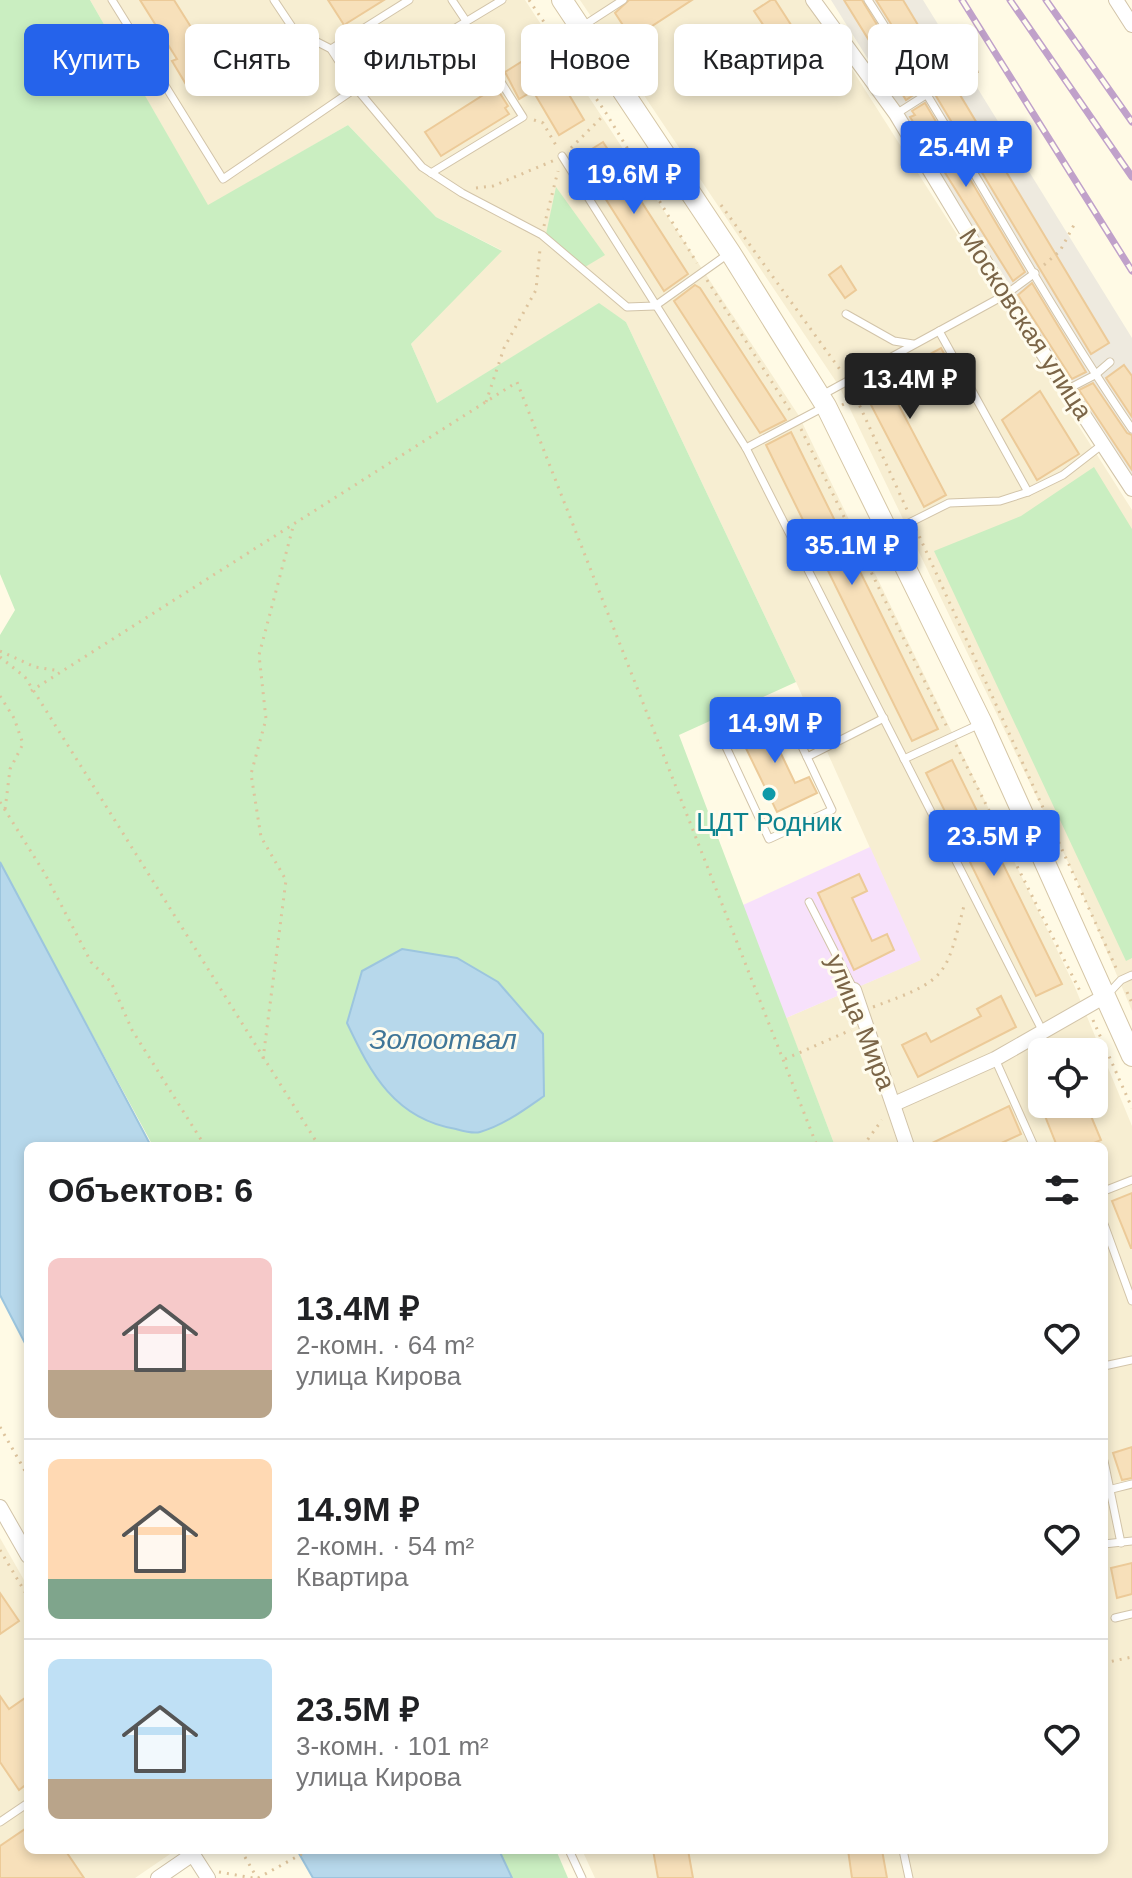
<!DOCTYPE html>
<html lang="ru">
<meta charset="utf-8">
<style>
body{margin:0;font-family:Arial,sans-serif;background:#f6f6f6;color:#202124;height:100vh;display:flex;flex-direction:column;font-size:30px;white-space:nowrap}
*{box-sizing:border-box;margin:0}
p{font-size:26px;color:#757577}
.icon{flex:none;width:44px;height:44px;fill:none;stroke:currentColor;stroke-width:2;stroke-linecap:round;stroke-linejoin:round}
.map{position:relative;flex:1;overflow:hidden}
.drawer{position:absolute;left:24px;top:1142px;width:1084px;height:712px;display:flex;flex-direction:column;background:#fff;border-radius:12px;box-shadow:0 4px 12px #0003}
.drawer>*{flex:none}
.guide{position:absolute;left:24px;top:24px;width:1084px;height:72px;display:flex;gap:16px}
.buttons{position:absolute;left:1028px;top:1038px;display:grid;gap:16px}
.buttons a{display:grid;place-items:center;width:80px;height:80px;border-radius:12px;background:#fff;box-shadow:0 4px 12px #0003;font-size:40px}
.price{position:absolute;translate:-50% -68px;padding:0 18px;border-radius:8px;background:#2563eb;color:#fff;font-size:26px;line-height:52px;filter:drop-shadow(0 2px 4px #0008)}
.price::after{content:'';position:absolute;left:50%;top:48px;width:24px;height:18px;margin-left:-12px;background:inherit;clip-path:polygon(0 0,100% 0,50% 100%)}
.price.on{background:#222;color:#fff}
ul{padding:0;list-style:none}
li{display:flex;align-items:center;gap:24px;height:200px;padding:0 24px}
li+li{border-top:2px solid #e0e0e0}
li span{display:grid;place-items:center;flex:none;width:224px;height:160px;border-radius:12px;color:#555}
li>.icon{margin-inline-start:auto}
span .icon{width:96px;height:96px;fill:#fffc;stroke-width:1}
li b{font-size:34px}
h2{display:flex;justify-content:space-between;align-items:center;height:96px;padding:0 24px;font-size:34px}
.pill{padding:0 28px;border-radius:12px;background:#fff;box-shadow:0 4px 12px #0003;font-size:28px;line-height:72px}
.pill.on{background:#2563eb;color:#fff}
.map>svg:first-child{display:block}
.residential{fill:#f7eed2;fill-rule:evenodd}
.industrial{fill:#eeeadf}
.education{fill:#f7e1fb}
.green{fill:#caeec1}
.water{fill:#b7d8eb;stroke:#9cc5de;stroke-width:2}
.building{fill:#f7e0ba;stroke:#ecca98;stroke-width:2}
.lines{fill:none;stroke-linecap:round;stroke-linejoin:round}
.lane-casing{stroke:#d2c4a9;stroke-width:9}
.street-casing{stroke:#d2c4a9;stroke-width:16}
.secondary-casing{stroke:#d5c6a6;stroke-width:22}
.path{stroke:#ddc39c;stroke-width:3;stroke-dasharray:2 6;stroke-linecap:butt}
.lane{stroke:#fff;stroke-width:7}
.street{stroke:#fff;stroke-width:14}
.secondary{stroke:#fff;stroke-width:20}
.rail-casing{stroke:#c0a1ca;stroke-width:7}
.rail{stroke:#fffcee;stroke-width:4;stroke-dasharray:12;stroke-linecap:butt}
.culture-dot{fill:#0f9aa8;stroke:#fffcee;stroke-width:3}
.labels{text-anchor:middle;stroke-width:6;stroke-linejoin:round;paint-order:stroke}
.street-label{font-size:26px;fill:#7b6547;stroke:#fffcee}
.culture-label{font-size:26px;fill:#0d838f;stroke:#fffcee}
.water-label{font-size:28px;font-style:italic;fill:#407698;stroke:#fffcee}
</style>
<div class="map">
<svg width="1132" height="1878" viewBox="0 0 1132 1878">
<rect width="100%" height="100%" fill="#fffae5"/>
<g class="residential">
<path d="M90 0H525L799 416 1074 985 1132 1126V1878H595L582 1850H1104V1146H835L786 1018 920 960 796 682 626 322 599 304 437 403 411 344 501 250 436 217 348 125 208 206ZM1042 1052H1094V1104H1042Z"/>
<path d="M580 0H808L1132 510V1011L1078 883 839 386Z"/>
<path d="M0 1538 28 1587V1850H176L135 1878H0Z"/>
</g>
<path class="industrial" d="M831 0H923L1132 338V481Z"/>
<path class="education" d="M870 847 921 960 786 1018 743 905Z"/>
<g class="green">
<path d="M0 0H90L208 205 348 125 436 217 502 251 411 344 437 403 599 303 626 322 796 682 679 735 835 1146H153L0 864V635L15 610 0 574Z"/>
<path d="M556 187 605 255 585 267 546 234Z"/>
<path d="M1094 467 1132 529V958L1126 961 934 551 1021 516Z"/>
<path d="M499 1850H556L568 1878H512Z"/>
</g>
<g class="water">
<path d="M0 862 151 1146H28V1349L0 1295Z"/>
<path d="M402 949 457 958 498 982 543 1034 544 1096C524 1110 504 1125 480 1132 473 1134 463 1131 456 1129 395 1119 371 1074 347 1023L362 971Z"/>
<path d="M297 1850H499L512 1878H313Z"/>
</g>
<g class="building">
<path d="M140 0H174L201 43 209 39 227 68 190 91 172 61 177 59Z"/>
<path d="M328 0H384L344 25Z"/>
<path d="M629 0H692L632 39 615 13Z"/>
<path d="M771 0H775L804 45 785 58 754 11Z"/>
<path d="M844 0H862L918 92 906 100Z"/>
<path d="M876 0H903L1109 343 1091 354 936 96 948 88 949 81 942 78 929 85Z"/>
<path d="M542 49 584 120 559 135 533 91 519 99 505 72Z"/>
<path d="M496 87 508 106 505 108 509 114 441 156 425 132Z"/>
<path d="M925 103 1025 272 1013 281 910 117 915 115 912 111Z"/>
<path d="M603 142 688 274 664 291 579 157Z"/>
<path d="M841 266 856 290 845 298 829 275Z"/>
<path d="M1032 283 1086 372 1072 379 1018 295Z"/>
<path d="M695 285 700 288 786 420 760 433 674 301Z"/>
<path d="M941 348 953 370 896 400 946 495 924 507 871 405 878 382Z"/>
<path d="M1124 365 1132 376V417L1106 378Z"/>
<path d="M1093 383 1127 433 1132 435V470L1079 390Z"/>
<path d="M1040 391 1079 454 1037 480 1002 420Z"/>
<path d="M791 432 938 729 912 741 766 445Z"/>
<path d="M781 716 789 734 775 741 795 783 809 777 817 793 777 812 740 736Z"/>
<path d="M952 760 1062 984 1036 996 926 773Z"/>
<path d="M859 874 867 891 852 898 872 941 887 934 894 950 854 970 818 893Z"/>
<path d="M1001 996 1016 1027 918 1077 902 1045 926 1033 931 1042 981 1016 977 1009Z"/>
<path d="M1074 1104H1086L1101 1140 1087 1146H1057L1045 1116Z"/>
<path d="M1009 1106 1021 1134 995 1146H926Z"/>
<path d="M1132 1193V1248H1131L1112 1201Z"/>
<path d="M1132 1447V1478L1122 1480 1113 1453Z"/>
<path d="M1132 1563V1594L1117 1598 1111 1568Z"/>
<path d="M0 1593 19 1621 0 1634Z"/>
<path d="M0 1696 9 1709 28 1696V1783L19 1790 0 1762Z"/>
<path d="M28 1827V1850H65L84 1878H0V1846Z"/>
<path d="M653 1850H688L693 1878H658Z"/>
<path d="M848 1850H882L887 1878H852Z"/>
</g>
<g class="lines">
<g class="lane-casing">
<g id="lane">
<path d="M112 0 223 179 356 88 502 0"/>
<path d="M274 0 294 30 331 49 356 88 422 167 462 193 542 235 627 307 655 306 728 254"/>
<path d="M452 0 466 21"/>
<path d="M868 0C959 140 1037 290 1132 429"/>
<path d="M583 26 623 0"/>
<path d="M331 49 409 0"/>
<path d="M896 114 943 84"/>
<path d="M562 156 746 448 1043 1032"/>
<path d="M431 173 523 117 494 71 474 84 443 35"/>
<path d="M846 314 894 341 913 344"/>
<path d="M939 331 1028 492"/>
<path d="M1068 389 1095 375 1110 362"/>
<path d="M822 395 1005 295 1035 273"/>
<path d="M746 448 824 407"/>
<path d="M891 532 949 503 1000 501 1028 492 1063 475 1103 444"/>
<path d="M782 704 832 810 769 839 720 734Z"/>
<path d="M807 757 884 718"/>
<path d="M904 759 980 724"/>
<path d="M809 902 854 990"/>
<path d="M1107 995 1121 980 1132 975"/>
<path d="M995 1059 1034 1146"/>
<path d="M1104 1191 1132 1180"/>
<path d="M1104 1224 1132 1301"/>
<path d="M1104 1366 1132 1360"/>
<path d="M1104 1461 1121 1543"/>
<path d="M1112 1489 1132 1484"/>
<path d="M1104 1544 1132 1541"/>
<path d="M1115 1618 1132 1614"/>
<path d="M0 1822 28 1803"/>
<path d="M569 1850 582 1878"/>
<path d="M903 1850 909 1878"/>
</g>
</g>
<g class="street-casing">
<g id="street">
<path d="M813 0 896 114 1005 295 1132 489"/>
<path d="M1116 0 1132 25"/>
<path d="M854 990 907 1146"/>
<path d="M894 1104 995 1059 1107 995"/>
<path d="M0 1507 28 1556"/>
<path d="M190 1850 208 1878"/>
<path d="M158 1878 193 1854"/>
</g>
</g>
<g class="secondary-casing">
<path id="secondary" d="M562 0 730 252 826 406 982 723 1132 1056"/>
</g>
<g class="path">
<path d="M529 0 606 113 697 263"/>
<path d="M954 80 982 70"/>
<path d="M534 120 543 123 557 147"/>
<path d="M571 148 605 114"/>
<path d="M476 188 493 186 555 160"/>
<path d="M721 205 841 371"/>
<path d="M544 226 558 171"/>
<path d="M1044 265 1060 251 1075 223"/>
<path d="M707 280 791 412"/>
<path d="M853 391 908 512"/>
<path d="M486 402 504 348 536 290 540 249"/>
<path d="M842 405 856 398"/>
<path d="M801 429 947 727"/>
<path d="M916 529 1117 970"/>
<path d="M0 651 35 667 60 671"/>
<path d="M0 657 25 677 319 1146"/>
<path d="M31 691 517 382 817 1146"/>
<path d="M0 696 14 718 23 744 10 769 5 810"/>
<path d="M956 745 1082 995"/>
<path d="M0 802 45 874 91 962 111 982 132 1030 205 1146"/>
<path d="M1127 992 1132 1003"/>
<path d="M873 1007C949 979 945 978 965 902"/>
<path d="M1093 1020 1132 1108"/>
<path d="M263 1059 286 880 261 837 251 774 266 719 259 655 293 527"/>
<path d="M785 1059 851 1030"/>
<path d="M863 1146 882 1120"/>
<path d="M0 1427 28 1476"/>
<path d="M0 1550 28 1597"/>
<path d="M1104 1663 1132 1657"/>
<path d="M241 1850 257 1878"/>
<path d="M219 1872 253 1878"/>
<path d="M258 1878 309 1850"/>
</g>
<use href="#lane" class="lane"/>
<use href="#street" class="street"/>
<use href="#secondary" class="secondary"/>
<g class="rail-casing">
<g id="rail">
<path d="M962 0 1132 271"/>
<path d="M1010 0 1132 177"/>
<path d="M1046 0 1132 122"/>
</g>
</g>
<use href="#rail" class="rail"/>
</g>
<circle class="culture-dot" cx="769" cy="794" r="8"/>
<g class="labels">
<g class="street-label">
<text transform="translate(1026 324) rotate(57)" y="9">Московская улица</text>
<text transform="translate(861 1022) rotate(68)" y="9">улица Мира</text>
</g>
<g class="culture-label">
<text x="769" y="831">ЦДТ Родник</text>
</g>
<g class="water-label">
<text x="443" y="1049">Золоотвал</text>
</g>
</g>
</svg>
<div class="buttons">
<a><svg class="icon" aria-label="locate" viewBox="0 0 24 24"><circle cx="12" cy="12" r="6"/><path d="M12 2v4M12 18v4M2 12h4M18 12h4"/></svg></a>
</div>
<b class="price" style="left:966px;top:189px">25.4M ₽</b>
<b class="price" style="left:634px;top:216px">19.6M ₽</b>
<b class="price on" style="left:910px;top:421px">13.4M ₽</b>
<b class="price" style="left:852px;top:587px">35.1M ₽</b>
<b class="price" style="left:775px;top:765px">14.9M ₽</b>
<b class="price" style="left:994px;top:878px">23.5M ₽</b>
<div class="guide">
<a class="pill on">Купить</a>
<a class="pill">Снять</a>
<a class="pill">Фильтры</a>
<a class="pill">Новое</a>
<a class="pill">Квартира</a>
<a class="pill">Дом</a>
</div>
<section class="drawer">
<h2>Объектов: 6<svg class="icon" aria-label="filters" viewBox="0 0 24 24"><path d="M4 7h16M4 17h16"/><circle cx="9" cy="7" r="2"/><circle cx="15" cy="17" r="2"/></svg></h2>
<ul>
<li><span style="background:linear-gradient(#f6c9c9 70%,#b9a48a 0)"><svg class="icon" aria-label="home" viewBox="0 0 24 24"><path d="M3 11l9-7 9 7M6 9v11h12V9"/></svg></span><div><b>13.4M ₽</b><p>2-комн. · 64 m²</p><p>улица Кирова</p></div><svg class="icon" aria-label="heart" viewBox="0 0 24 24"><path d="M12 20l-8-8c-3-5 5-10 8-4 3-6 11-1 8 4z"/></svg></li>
<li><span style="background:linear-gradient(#ffd9b3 75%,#7fa58c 0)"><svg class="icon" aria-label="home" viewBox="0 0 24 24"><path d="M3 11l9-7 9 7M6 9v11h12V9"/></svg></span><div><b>14.9M ₽</b><p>2-комн. · 54 m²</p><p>Квартира</p></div><svg class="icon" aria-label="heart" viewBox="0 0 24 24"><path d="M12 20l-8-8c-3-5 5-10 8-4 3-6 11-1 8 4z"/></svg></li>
<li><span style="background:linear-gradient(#bfe0f5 75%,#b9a48a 0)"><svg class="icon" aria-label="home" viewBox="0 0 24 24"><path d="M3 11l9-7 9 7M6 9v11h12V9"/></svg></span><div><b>23.5M ₽</b><p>3-комн. · 101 m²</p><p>улица Кирова</p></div><svg class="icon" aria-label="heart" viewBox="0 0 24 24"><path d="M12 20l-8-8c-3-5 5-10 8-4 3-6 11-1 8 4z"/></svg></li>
</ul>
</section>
</div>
